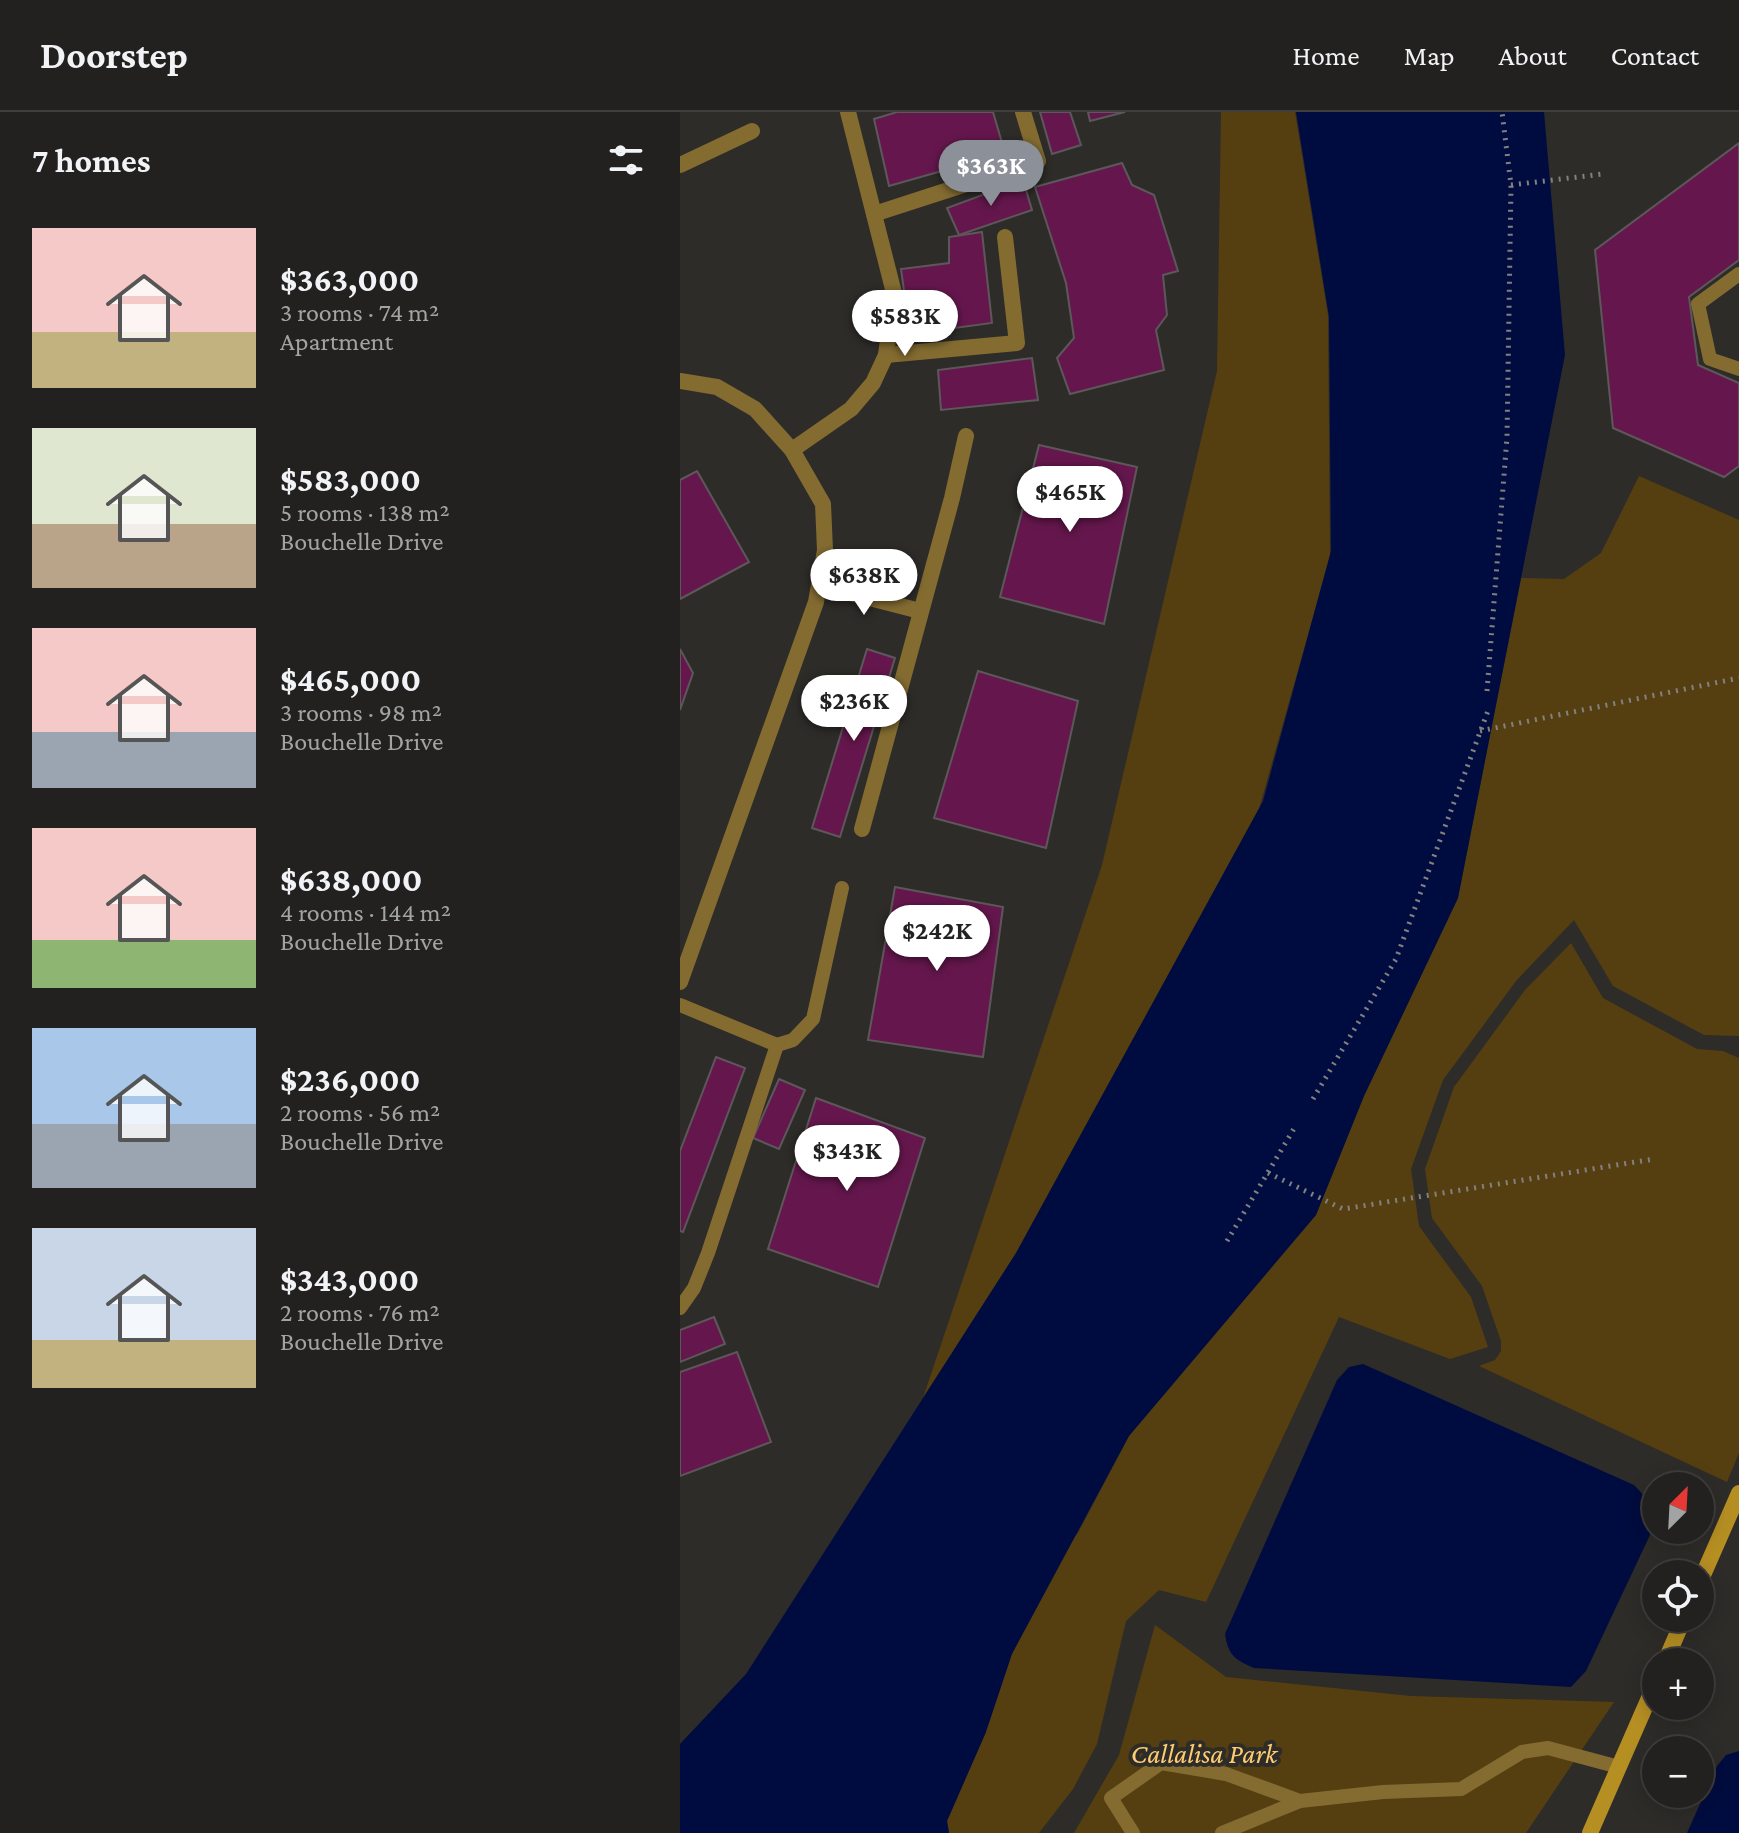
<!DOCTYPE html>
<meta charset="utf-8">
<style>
body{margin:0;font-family:"Crimson Pro",serif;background:#2e2e2c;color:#f1f3f6;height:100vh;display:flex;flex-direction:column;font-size:30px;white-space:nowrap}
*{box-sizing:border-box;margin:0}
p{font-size:26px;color:#a2a3a4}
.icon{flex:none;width:44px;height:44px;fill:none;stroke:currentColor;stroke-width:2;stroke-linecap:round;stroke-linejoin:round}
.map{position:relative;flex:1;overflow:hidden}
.details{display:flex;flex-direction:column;background:#22211f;width:680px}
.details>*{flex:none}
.needle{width:52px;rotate:24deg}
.tools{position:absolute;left:962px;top:1360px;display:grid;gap:16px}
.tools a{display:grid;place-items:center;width:72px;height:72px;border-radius:50%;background:#22211f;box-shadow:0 4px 20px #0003,0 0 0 2px #3f3e3d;font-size:40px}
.price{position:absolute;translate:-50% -68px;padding:0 18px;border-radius:28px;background:#fff;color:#222;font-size:26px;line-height:52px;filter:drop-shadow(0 2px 4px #0008)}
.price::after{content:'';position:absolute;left:50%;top:48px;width:24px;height:18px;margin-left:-12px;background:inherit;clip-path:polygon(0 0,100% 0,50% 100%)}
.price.on{background:#8c9099;color:#fff}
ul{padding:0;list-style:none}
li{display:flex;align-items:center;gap:24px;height:200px;padding:0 32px}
li span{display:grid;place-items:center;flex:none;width:224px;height:160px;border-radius:0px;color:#555}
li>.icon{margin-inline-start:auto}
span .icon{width:96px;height:96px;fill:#fffc;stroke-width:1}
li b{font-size:34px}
h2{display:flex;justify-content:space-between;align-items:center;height:96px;padding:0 32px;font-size:34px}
header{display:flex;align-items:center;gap:48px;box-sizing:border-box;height:112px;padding:0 40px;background:#22211f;border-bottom:2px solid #3f3e3d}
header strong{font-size:38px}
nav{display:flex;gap:44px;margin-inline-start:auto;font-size:28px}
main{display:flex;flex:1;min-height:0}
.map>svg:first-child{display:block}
.green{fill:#553f11}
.water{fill:#000c3f}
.building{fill:#65174d;stroke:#5c585a;stroke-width:2}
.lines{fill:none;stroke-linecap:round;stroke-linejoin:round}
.path{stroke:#83817f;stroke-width:5;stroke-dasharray:2 6;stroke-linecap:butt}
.service{stroke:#846c31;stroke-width:14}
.minor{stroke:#846c31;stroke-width:16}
.secondary{stroke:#b68f23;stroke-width:16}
.labels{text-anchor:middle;stroke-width:8;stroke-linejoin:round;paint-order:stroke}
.park-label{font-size:28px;font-style:italic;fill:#fecd70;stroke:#2e2c29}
</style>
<header>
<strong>Doorstep</strong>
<nav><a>Home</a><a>Map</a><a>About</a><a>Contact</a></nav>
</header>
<main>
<section class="details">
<h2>7 homes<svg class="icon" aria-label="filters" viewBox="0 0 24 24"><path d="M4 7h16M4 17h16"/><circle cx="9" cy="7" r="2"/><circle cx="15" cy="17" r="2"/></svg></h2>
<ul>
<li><span style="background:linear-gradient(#f6c9c9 65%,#c2b280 0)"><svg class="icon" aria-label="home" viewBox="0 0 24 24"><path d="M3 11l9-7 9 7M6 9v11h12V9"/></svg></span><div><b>$363,000</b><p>3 rooms · 74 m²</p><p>Apartment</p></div></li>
<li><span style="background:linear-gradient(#dfe7d0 60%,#b9a48a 0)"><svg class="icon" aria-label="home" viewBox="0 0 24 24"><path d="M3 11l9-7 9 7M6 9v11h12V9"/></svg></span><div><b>$583,000</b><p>5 rooms · 138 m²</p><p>Bouchelle Drive</p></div></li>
<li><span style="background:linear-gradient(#f6c9c9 65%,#9aa5b1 0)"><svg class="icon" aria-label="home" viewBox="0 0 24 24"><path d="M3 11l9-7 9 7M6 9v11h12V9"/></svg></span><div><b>$465,000</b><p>3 rooms · 98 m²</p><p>Bouchelle Drive</p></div></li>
<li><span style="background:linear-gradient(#f6c9c9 70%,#8fb573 0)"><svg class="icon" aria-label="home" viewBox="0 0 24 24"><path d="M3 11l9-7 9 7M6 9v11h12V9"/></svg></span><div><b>$638,000</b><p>4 rooms · 144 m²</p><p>Bouchelle Drive</p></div></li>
<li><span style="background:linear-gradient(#a9c7e8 60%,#9aa5b1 0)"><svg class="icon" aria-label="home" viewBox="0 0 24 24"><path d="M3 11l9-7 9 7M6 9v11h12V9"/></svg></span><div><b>$236,000</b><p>2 rooms · 56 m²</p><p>Bouchelle Drive</p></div></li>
<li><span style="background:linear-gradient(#c9d6e8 70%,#c2b280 0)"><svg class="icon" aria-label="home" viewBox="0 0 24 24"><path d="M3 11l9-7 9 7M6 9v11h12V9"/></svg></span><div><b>$343,000</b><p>2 rooms · 76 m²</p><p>Bouchelle Drive</p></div></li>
</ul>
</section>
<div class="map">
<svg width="1059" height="1721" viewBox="0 0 1059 1721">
<rect width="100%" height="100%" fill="#2e2c29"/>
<g class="green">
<path d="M541 0H615L648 203 650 444 579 697 336 1141 243 1286 422 753 537 259Z"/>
<path d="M959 364 1059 408V924L1024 923 933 874 894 808 836 869 763 968 731 1057 739 1114 791 1185 808 1235 770 1247 659 1205 526 1490 479 1478 446 1509 417 1632 393 1677 359 1721H269L267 1709 306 1620 281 1559 398 1421 449 1324 636 1103 684 984 778 786 841 466 884 467 921 441Z"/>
<path d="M891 831 923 886 1017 937 1043 939 1059 946V1341L1047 1370 799 1254 815 1248 821 1239V1229L802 1174 752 1106 745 1057 774 975 845 878Z"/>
<path d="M475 1513 546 1565 731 1584 934 1590 846 1721H394L439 1643Z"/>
</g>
<g class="water">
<path d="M616 0H864L885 243 778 786 684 984 636 1103 449 1324 332 1542 306 1620 267 1709 269 1721H0V1632L66 1562 336 1141 583 689 651 439 649 205Z"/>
<path d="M683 1252 954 1373 968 1388 970 1423 906 1559 891 1575 574 1556C555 1548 548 1543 545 1522L657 1268 669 1255Z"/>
<path d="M1059 1639V1721H1007L1037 1654 1046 1643Z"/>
</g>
<g class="building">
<path d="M217 0H313L325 41 209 74 194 7Z"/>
<path d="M360 0H390L401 33 372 42Z"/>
<path d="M408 0H445L410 9Z"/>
<path d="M1059 31V148L1009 185 1018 253 1059 271V354L1044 365 933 316 915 138Z"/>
<path d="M442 51 452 73 474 83 498 159 483 163 487 203 476 218 484 258 390 282 377 246 394 226 386 171 355 75Z"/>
<path d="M343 68 352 98 279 123 267 96Z"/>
<path d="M302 120 312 211 230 222 221 157 269 151V125Z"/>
<path d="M352 246 358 288 261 298 258 258Z"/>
<path d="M359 333 457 355 424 512 320 485Z"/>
<path d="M17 359 69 450 0 487V368Z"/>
<path d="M0 537 13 561 0 598Z"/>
<path d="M187 537 215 546 160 725 132 716Z"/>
<path d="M298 559 398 589 366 736 254 706Z"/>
<path d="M215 775 323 795 303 945 188 928Z"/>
<path d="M36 945 65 956 3 1120 0 1119V1039Z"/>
<path d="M99 967 125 978 99 1037 73 1026Z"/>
<path d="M136 986 245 1026 198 1175 88 1137Z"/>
<path d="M34 1205 45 1232 0 1250V1218Z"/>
<path d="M57 1240 91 1330 0 1364V1260Z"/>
</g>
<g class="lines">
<g class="path">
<path d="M831 73 923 62"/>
<path d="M807 579 827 325 831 73 822 0"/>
<path d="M800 619 1059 566"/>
<path d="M633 987 716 847 809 596"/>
<path d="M588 1061 663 1097 974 1047"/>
<path d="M547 1129 615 1015"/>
</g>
<g class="service">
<path d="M1059 162 1018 192 1030 247 1059 257"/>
<path d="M0 893 97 933 28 1141 14 1176 0 1196"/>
<path d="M97 933 113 928 133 907 162 776"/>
<path d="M453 1721 431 1686 481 1651 546 1662 620 1689"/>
<path d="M542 1721 620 1689 703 1680 781 1677 842 1640 868 1636 939 1655"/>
</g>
<g class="minor">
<path d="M0 53 72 19"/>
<path d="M194 102 358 49 343 0"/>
<path d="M206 243 337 231 325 125"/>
<path d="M0 269 37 275 75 297 112 338 143 392 145 438 136 490 0 870"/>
<path d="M112 338 171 297 193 271 206 243 214 181 168 0"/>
<path d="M139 473 240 499"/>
<path d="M182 717 272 386 286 324"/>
</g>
<g class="secondary">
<path d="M1020 1470 1059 1381"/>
<path d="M985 1550 1004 1506"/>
<path d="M910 1721 976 1570"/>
</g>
</g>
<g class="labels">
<g class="park-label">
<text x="524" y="1651">Callalisa Park</text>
</g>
</g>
</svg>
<div class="tools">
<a><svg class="needle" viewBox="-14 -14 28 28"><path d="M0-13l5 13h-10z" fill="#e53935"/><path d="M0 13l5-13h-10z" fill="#a2a3a4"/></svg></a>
<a><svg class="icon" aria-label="locate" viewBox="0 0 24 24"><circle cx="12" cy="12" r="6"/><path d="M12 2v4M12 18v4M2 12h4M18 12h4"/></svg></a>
<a>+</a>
<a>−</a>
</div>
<b class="price on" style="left:311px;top:96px">$363K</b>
<b class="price" style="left:225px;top:246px">$583K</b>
<b class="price" style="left:390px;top:422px">$465K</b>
<b class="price" style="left:184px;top:505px">$638K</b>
<b class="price" style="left:174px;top:631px">$236K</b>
<b class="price" style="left:257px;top:861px">$242K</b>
<b class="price" style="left:167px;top:1081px">$343K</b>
</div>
</main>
